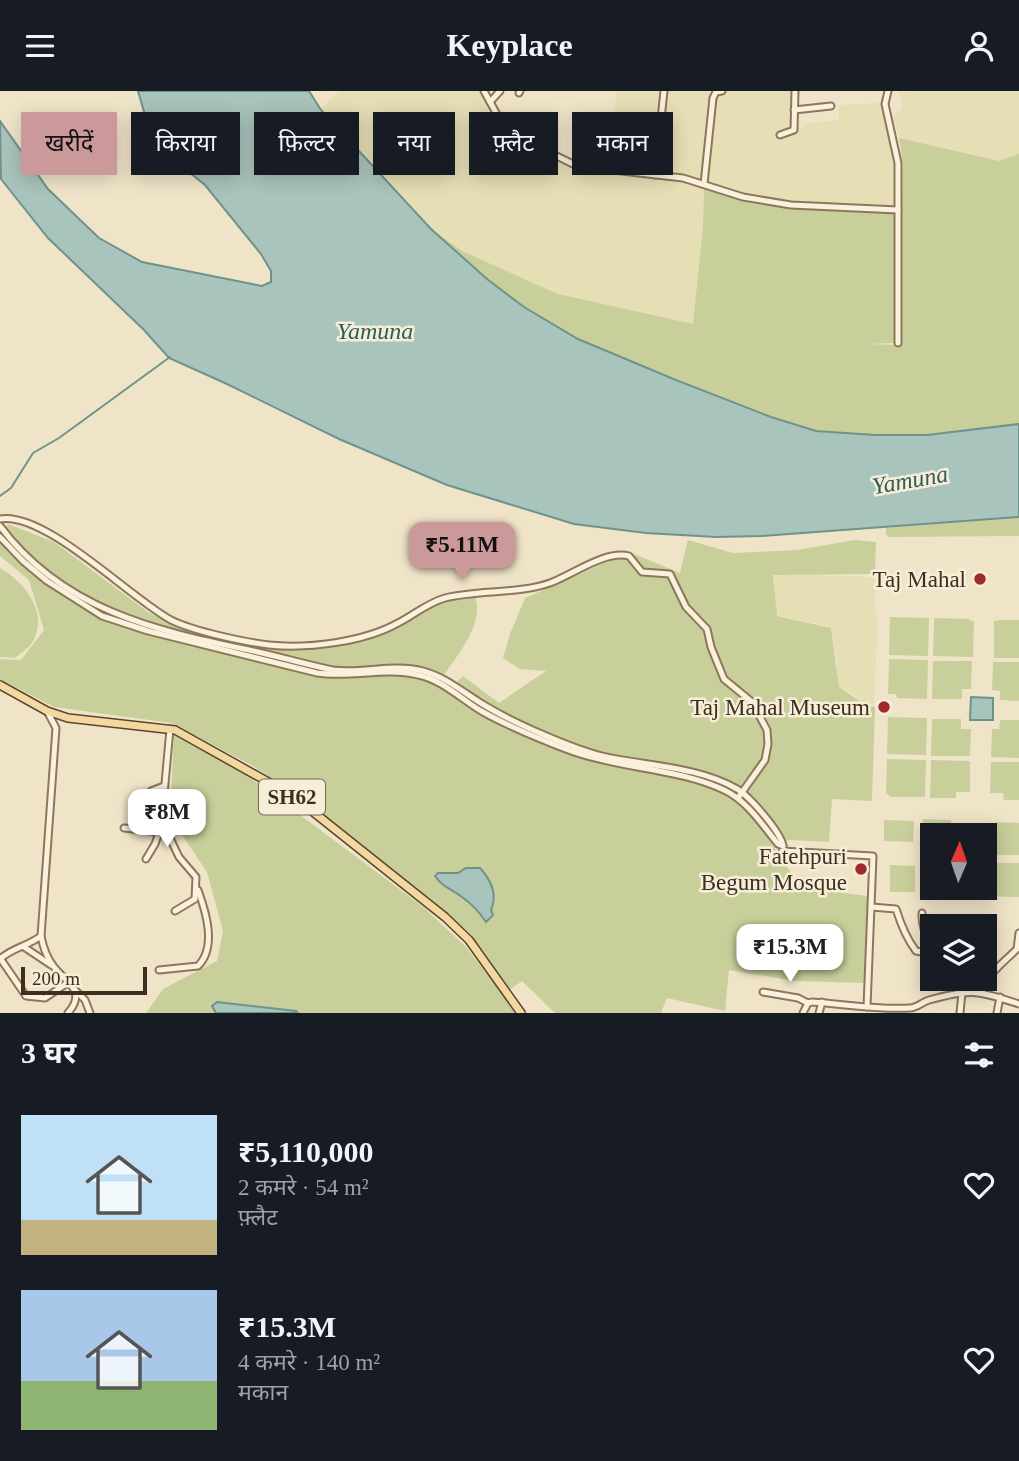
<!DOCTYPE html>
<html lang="hi">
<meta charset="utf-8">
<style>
body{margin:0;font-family:"Times New Roman","Noto Sans Devanagari",serif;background:#242831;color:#f1f3f6;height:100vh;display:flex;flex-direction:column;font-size:26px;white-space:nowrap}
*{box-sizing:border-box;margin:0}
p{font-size:23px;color:#9ea1a6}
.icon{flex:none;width:38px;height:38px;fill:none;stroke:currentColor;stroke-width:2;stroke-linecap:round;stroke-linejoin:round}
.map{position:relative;height:922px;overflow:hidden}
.details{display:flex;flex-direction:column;background:#171b24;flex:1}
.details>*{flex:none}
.guide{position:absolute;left:21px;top:21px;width:978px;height:63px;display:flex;gap:14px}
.needle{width:46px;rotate:2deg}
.fabs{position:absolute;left:920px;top:732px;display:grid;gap:14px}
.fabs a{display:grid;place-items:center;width:77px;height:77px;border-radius:0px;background:#171b24;box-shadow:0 4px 18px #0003;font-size:35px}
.scale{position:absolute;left:21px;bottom:18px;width:126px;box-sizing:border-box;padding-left:7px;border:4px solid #3d2e20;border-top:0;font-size:19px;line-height:24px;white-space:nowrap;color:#3d2e20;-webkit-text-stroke:5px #f7eed8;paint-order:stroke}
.price{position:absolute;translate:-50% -60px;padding:0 16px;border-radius:14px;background:#fff;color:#222;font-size:23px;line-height:46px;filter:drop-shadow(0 2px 4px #0008)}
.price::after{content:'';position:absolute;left:50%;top:42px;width:21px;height:16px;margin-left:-10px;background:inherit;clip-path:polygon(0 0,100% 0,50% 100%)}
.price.active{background:#cc999b;color:#111}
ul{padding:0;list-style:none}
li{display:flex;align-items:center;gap:21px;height:175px;padding:0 21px}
li span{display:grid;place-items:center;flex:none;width:196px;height:140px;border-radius:0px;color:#555}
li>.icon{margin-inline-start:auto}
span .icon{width:84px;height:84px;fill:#fffc;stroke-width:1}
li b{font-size:30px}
h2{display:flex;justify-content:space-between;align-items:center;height:84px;padding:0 21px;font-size:30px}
.tag{padding:0 24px;border-radius:0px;background:#171b24;box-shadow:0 4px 18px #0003;font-size:24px;line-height:63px}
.tag.active{background:#cc999b;color:#111}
header{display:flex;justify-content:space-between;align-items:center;height:91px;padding:0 21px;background:#171b24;font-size:32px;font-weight:800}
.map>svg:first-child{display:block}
.farmland{fill:#e6deb5}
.green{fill:#c9cf9b}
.water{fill:#a9c4bc;stroke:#6f938a;stroke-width:2}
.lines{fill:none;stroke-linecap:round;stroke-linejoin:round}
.stream{stroke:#6f938a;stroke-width:2}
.minor-casing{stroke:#8d765c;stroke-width:9}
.major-casing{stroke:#5b4430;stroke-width:10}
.minor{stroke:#faf1dc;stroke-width:5}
.major{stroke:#f3d9a0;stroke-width:7}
.poi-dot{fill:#9e2a2b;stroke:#f7eed8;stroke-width:2.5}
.labels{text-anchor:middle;stroke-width:5;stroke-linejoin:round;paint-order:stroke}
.shield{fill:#f7eed8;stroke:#756857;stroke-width:2}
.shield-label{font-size:21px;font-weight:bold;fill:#3d2e20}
.poi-label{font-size:23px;fill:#3d2e20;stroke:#f7eed8;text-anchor:end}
.water-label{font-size:24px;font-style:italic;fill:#2f5d5a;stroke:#f7eed8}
</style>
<header><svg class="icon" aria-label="menu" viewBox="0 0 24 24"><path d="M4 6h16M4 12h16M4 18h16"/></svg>Keyplace<svg class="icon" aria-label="person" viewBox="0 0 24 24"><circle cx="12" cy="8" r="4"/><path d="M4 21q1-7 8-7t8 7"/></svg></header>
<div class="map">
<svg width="1019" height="922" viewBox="0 0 1019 922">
<rect width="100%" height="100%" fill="#f0e4c8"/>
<g class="farmland">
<path d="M339 0H482L516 47 575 78 618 85 683 89 704 95 703 136 693 234 558 203 464 161 431 138 383 90 321 19Z"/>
<path d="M616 0H792L793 35 804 37 805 32 839 29V14L881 12 896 77 895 112 891 115 851 116 791 112 748 105 684 84 612 78Z"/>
<path d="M923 0H1019V63L999 70 899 47 893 26 903 16 898 1Z"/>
<path d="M774 483 875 486V518L878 527 874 614 862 612 856 605 838 595 837 571 831 536 776 524Z"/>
</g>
<g class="green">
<path d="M899 47 999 70 1019 63V333L927 344H875L816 340 771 326 578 248 524 216 487 188 431 138 464 161 558 203 693 233 703 136 704 95 747 110 792 117 895 123 894 252 868 253 898 254 903 74Z"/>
<path d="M1019 426V445L889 446 886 443V437Z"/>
<path d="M8 433 54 451 148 521 178 536 275 557 333 554 375 547 444 509 475 505C485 533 456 566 441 588L451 597 463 585 499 612 546 580 520 578 503 567 510 543 525 507 629 461 680 482 688 449 733 462 797 459 855 449 876 451 875 483 773 484 777 525 831 537 839 596 864 613 875 616 872 710 832 708 829 751 790 749 772 753 801 797 868 805 866 892 795 890 729 879 725 920 667 907 661 922H555L522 890 508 900 470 842 307 711 253 675 171 632 54 616 0 588V568L21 569 44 539 29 489 0 465V447Z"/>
<path d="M0 477C25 491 50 523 32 552 28 558 20 562 15 567L0 566Z"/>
<path d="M890 526 929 527 928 565 889 564Z"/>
<path d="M934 527 970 528V530H974L973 566 933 565Z"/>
<path d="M1000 529H1019V567H994V530Z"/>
<path d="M889 568 928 569 927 608 897 607 896 603H888Z"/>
<path d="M933 570H972L971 598H962V608H932Z"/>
<path d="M993 571H1019V610L1000 609V600L992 599Z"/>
<path d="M888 626 927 627 926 664 887 663Z"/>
<path d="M932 628H961V638H971L970 665H931Z"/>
<path d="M1000 629H1019V667L991 666 992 638H999Z"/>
<path d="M174 642 228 670 422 815 466 856 517 922H146L163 898 217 870 223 840 207 781 170 726Z"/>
<path d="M887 668 926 669 925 706H891L886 702Z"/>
<path d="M931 669 970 670V701H956V707H930Z"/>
<path d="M991 671H1019V709H1004L1003 702H990Z"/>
<path d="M923 728 951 729 952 744H933V763L922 762Z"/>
<path d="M884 729 914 730 913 751 884 750Z"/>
<path d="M996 731 1019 732V764H995V753L985 752V745H996Z"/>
<path d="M921 771H933V796H968L967 806 920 804Z"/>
<path d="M990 772H1019V806L974 805 975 796H985V784H990Z"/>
<path d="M890 774 915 775V801H890Z"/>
</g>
<g class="water">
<path d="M138 0H309L321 19 431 138 487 188 524 216 578 248 676 289 771 326 816 340 875 344H927L1019 333V426L761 445 716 446 646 442 574 433 447 394 339 348 227 293 169 267 144 239 48 147 1 88 0 30 48 98 99 147 142 171 262 195 271 191V180L261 163 205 94 174 69 145 24Z"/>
<path d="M971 606 993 607V629H970Z"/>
<path d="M466 777H480C491 789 498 803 491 819L493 824 486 831C480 822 472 813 462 806 451 797 444 798 435 785L438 782H458Z"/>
<path d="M217 911 296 920 298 922H216L212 915Z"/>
</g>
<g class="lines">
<path class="stream" d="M0 405 11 397 33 362 59 347 170 266"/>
<g class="minor-casing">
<g id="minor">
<path d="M484 0 500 29 516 45 577 75 683 87 743 106 791 114 898 119"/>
<path d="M888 0 885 13 898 72V252"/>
<path d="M519 2 520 0"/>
<path d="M490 11 500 0"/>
<path d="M794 19 831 15"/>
<path d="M780 44 794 39 795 0"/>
<path d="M655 84 664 0"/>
<path d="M704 93 713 7 716 1 722 0"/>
<path d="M0 428C45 420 130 507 171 529 193 540 244 551 269 554 308 558 364 551 398 532 414 524 427 512 445 507 478 499 518 503 550 492 572 484 605 459 629 465L642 481 670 483 686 516 707 538 711 556 724 588 752 611 767 639 768 653 765 669 738 707"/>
<path d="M0 435C62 518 153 539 249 559 277 565 305 573 333 579 363 583 393 572 423 580 446 586 464 602 484 614 512 631 570 657 602 665 645 675 698 675 737 698 749 705 781 741 783 755"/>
<path d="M0 446 23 470 47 490 102 525 148 540 317 582C351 587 385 576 418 584 443 589 462 609 483 621 510 636 542 649 571 660 620 678 679 677 726 700 748 711 763 735 778 753L783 755"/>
<path d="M47 620 56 637 41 845C43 856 47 867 54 876 67 892 87 900 68 922"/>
<path d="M170 638 161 736 169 745 179 766 196 786 195 808 175 820"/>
<path d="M145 715 151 700 164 695"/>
<path d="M124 737 159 741"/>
<path d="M782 760 873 765 867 916"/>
<path d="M146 768 155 753 161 736"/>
<path d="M871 816 896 818C901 834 906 847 916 860L927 862 933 866"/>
<path d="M922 822C921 841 930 845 930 863"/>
<path d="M24 856 51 874"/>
<path d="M0 867 26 905 45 907 69 891"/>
<path d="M0 868C12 857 28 855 41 845"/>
<path d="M159 879 198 875C217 856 206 821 198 799"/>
<path d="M953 887 965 900"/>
<path d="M75 899 85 909 90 922"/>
<path d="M763 901 798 907 808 912"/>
<path d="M982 901C989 881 1003 872 1017 858L1019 842"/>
<path d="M803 922 808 912 812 911C845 913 877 919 910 917 917 917 922 911 929 909 972 897 978 900 1019 913"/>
<path d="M819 922 822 911"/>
<path d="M960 922 962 901"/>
<path d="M997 922 1000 906"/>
</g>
</g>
<g class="major-casing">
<path id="major" d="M0 594 47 620 68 627 175 639 279 697 312 720 445 826 469 849 521 922"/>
</g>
<use href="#minor" class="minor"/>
<use href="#major" class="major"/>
</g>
<g class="poi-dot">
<circle cx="980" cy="488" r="7"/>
<circle cx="884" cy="616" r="7"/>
<circle cx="861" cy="778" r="7"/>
</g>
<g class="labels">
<rect class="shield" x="259" y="688.5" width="66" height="35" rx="5"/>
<g class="shield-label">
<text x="292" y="713">SH62</text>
</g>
<g class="poi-label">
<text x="966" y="496">Taj Mahal</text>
<text x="870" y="624">Taj Mahal Museum</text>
<text x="847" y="773">Fatehpuri<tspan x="847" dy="26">Begum Mosque</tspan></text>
</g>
<g class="water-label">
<text x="375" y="248">Yamuna</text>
<text transform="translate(910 389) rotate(-10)" y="8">Yamuna</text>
</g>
</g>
</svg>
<div class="fabs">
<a><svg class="needle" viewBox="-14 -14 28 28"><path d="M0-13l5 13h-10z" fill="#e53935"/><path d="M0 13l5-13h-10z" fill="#9ea1a6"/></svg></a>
<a><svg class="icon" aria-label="layers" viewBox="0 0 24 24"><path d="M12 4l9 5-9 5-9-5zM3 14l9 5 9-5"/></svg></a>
</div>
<div class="scale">200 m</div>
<b class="price active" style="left:462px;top:491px">₹5.11M</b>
<b class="price" style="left:167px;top:758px">₹8M</b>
<b class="price" style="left:790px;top:893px">₹15.3M</b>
<div class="guide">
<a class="tag active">खरीदें</a>
<a class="tag">किराया</a>
<a class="tag">फ़िल्टर</a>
<a class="tag">नया</a>
<a class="tag">फ़्लैट</a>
<a class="tag">मकान</a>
</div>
</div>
<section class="details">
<h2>3 घर<svg class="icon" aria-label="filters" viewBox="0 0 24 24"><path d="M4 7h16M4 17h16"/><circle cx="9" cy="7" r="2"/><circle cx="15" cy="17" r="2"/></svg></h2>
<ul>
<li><span style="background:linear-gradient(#bfe0f5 75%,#c2b280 0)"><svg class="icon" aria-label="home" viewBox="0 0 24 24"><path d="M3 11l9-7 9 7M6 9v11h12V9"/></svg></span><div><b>₹5,110,000</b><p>2 कमरे · 54 m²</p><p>फ़्लैट</p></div><svg class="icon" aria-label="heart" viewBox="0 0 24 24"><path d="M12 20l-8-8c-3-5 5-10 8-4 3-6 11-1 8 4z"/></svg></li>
<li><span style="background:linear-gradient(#a9c7e8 65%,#8fb573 0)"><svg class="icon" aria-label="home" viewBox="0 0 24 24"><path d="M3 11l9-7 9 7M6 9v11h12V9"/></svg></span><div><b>₹15.3M</b><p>4 कमरे · 140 m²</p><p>मकान</p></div><svg class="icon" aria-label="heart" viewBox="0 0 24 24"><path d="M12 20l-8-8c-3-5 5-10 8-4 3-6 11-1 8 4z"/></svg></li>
</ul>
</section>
